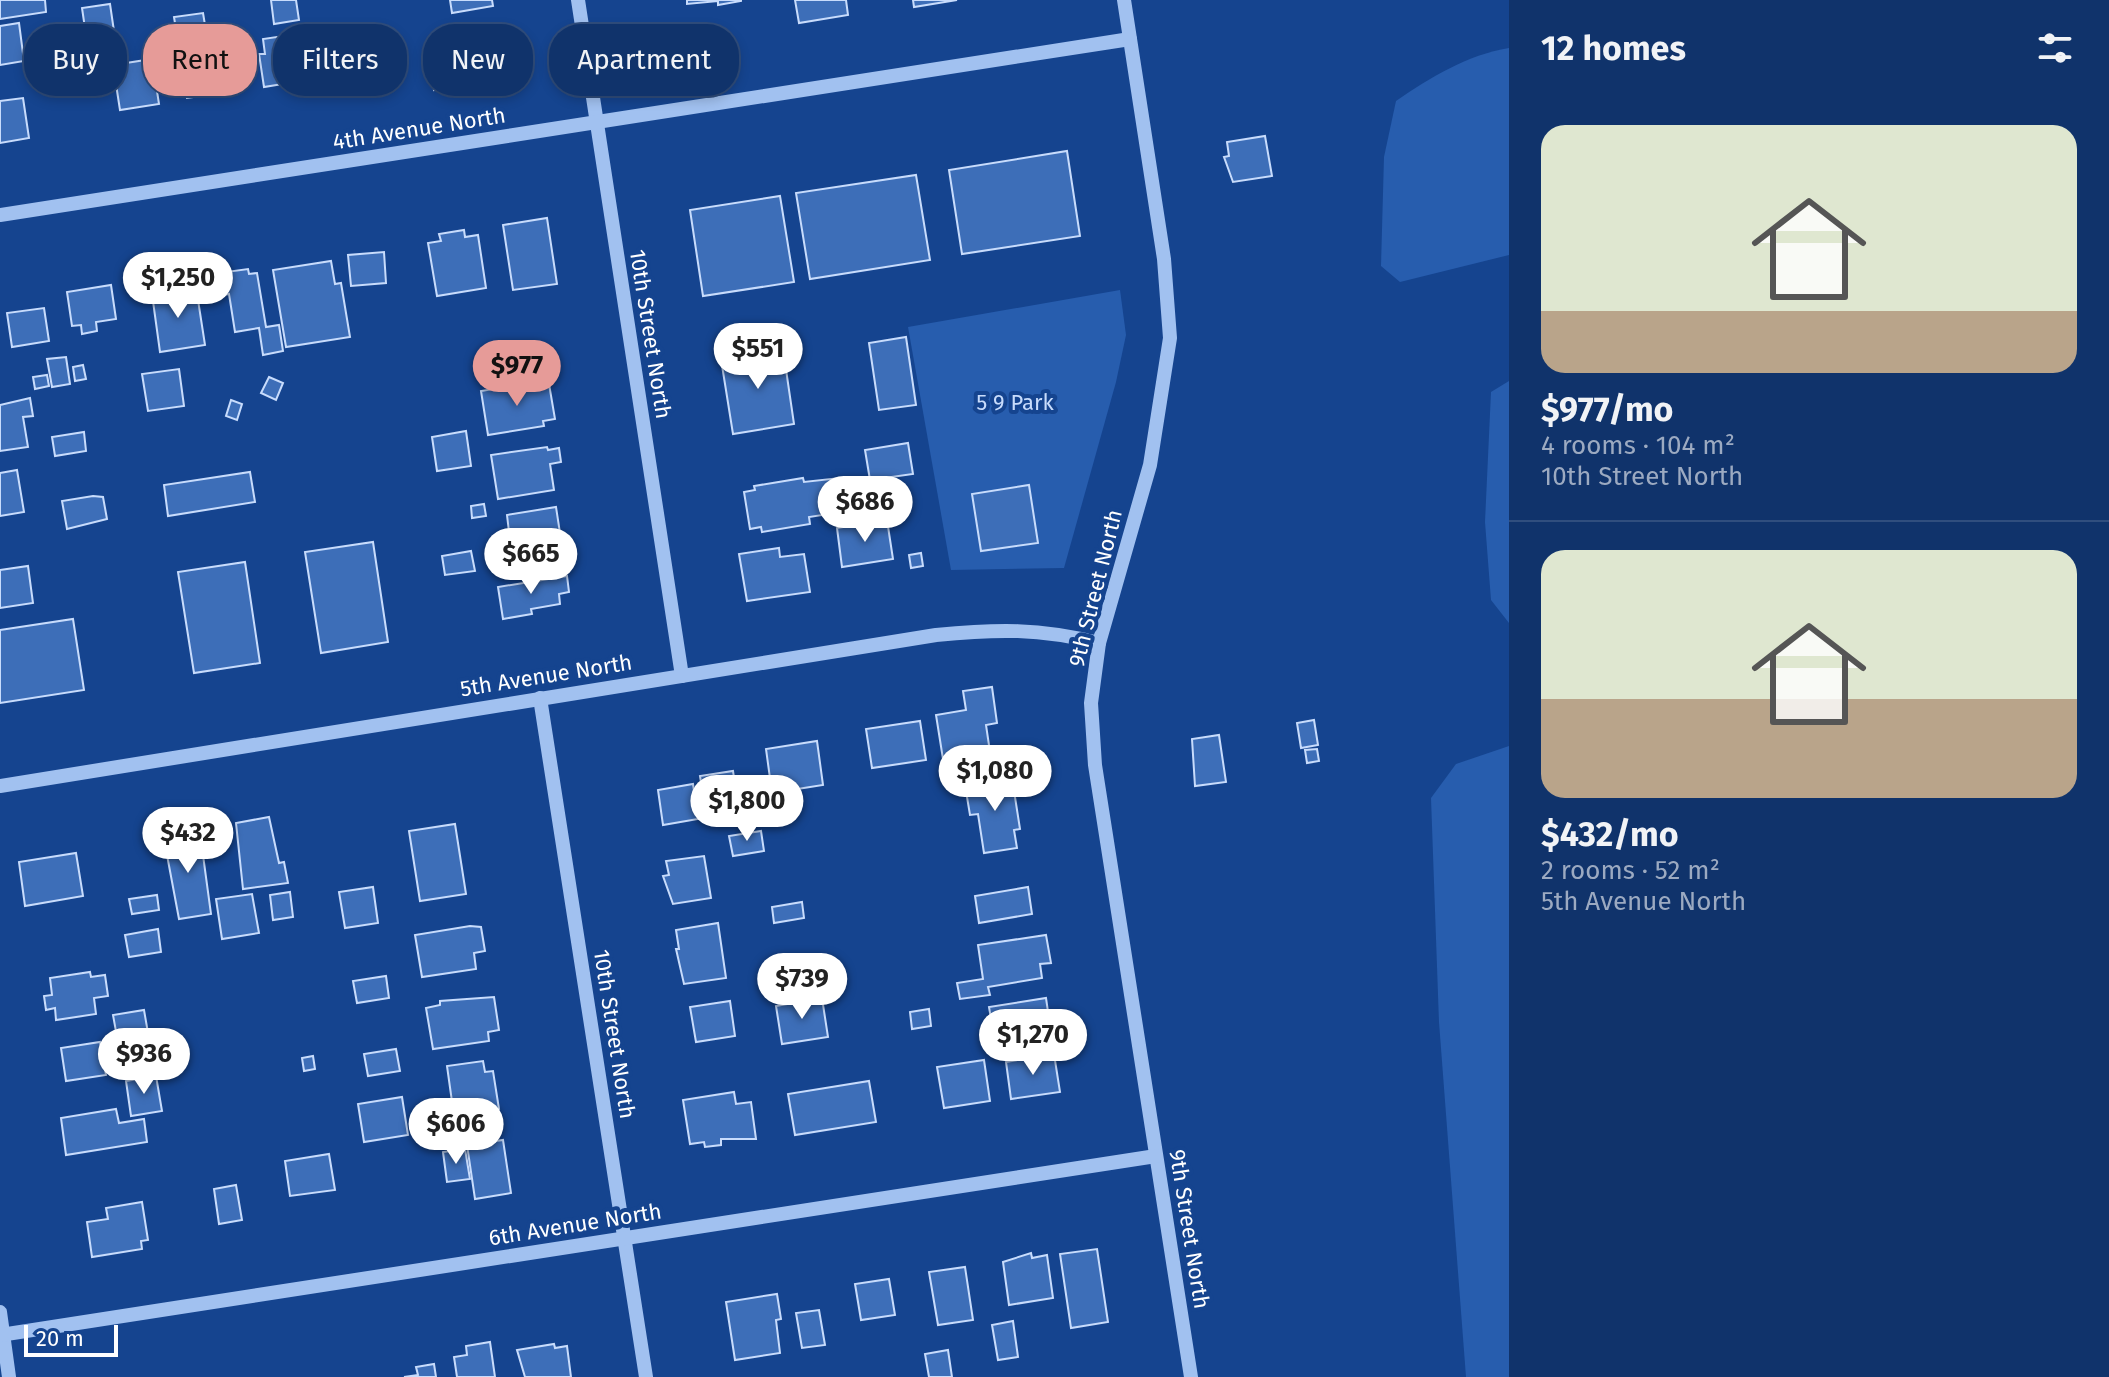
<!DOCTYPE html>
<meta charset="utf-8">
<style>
body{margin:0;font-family:"Fira Sans",sans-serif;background:#1e3f73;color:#f1f3f6;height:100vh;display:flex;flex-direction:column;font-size:30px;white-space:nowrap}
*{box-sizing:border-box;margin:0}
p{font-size:26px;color:#9caac1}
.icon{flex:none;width:44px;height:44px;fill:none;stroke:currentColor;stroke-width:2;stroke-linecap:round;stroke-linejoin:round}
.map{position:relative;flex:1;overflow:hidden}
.panel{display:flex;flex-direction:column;background:#10336b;width:600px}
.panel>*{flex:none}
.hud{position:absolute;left:24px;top:24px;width:760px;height:72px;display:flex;gap:16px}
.scale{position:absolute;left:24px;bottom:20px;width:94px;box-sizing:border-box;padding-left:8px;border:4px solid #fff;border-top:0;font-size:22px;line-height:28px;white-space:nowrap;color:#fff;-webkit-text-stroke:6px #15448f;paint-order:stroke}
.price{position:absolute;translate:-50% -68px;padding:0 18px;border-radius:28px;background:#fff;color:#222;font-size:26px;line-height:52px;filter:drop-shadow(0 2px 4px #0008)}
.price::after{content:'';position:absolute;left:50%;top:48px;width:24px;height:18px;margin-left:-12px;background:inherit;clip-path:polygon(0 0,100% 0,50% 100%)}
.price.on{background:#e69b98;color:#111}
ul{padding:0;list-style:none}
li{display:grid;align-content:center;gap:16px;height:424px;padding:0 32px}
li+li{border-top:2px solid #304e7e}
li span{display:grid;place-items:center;height:248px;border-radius:24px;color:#555}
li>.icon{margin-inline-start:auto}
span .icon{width:144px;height:144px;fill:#fffc;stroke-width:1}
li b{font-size:34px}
h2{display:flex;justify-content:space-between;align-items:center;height:96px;padding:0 32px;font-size:34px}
.pill{padding:0 28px;border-radius:32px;background:#10336b;box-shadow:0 4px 12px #0003,0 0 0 2px #304e7e;font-size:28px;line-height:72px}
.pill.on{background:#e69b98;color:#111}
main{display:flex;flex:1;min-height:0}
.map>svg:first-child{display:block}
.green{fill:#275dae}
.building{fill:#3d6eb8;stroke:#c8dcfc;stroke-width:2}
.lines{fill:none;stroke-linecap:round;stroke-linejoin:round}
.minor{stroke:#a1c1f0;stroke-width:14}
.labels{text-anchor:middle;stroke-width:8;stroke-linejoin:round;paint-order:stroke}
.street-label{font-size:22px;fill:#fff;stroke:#15448f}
.park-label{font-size:22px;fill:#c8dcfc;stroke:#15448f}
</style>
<main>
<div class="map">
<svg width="1509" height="1377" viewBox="0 0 1509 1377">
<rect width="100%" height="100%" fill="#15448f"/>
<g class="green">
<path d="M1509 48V255L1400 282 1381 266 1384 157 1396 101C1431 77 1467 55 1509 48Z"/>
<path d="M1120 290 1126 335 1116 382 1064 568 951 570 908 327Z"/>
<path d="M1509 381V623L1491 600 1485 522 1491 392Z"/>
<path d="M1509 746V1377H1466L1439 1022 1431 798 1456 764Z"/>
</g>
<g class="building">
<path d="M0 0H45L46 12 0 19Z"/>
<path d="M271 0H296L299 20 274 24Z"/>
<path d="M450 0H492L493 6 452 13Z"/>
<path d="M687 0H741V1L718 5V1L687 4Z"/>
<path d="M795 0H846L848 15 799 23Z"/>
<path d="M913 0H957L914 7Z"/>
<path d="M110 4 115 38 87 42 82 8Z"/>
<path d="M203 13 212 67 220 66 224 93 187 98 174 17Z"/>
<path d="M19 23 24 61 0 65V26Z"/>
<path d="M290 35 301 81 264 87 259 54H265L263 39Z"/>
<path d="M388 37 394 75 353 81 347 44Z"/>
<path d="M501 57 505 83 456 91 455 87 434 90 432 73 452 70 451 64Z"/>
<path d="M152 59 159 104 120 110 113 65Z"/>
<path d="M23 98 29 138 0 143V101Z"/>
<path d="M1265 136 1272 176 1233 182 1224 157 1229 156 1227 142Z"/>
<path d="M1067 151 1080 236 962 254 949 170Z"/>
<path d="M916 175 930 260 810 279 796 193Z"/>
<path d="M780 196 794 282 703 296 690 210Z"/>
<path d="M547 218 557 284 513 290 503 225Z"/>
<path d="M464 230 465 237 478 235 486 288 437 296 428 243 441 241 439 234Z"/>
<path d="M384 252 386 283 351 286 348 255Z"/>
<path d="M331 261 335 284 341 283 350 337 286 347 273 270Z"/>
<path d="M248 269 249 274 257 273 266 327 279 325 283 351 263 355 259 328 235 332 229 294 224 295 222 278H227L226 272Z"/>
<path d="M111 285 116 319 96 322 97 331 82 334 81 325 72 326 67 292Z"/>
<path d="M196 287 205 345 160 352 152 294Z"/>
<path d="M44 308 49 341 12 347 7 313Z"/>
<path d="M906 337 916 405 879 410 869 343Z"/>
<path d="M783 349 794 424 733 434 721 359Z"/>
<path d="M66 357 70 384 52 387 47 359Z"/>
<path d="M83 365 86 379 75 381 73 367Z"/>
<path d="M179 369 184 406 148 411 142 374Z"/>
<path d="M47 375 49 386 35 389 33 377Z"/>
<path d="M269 377 283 383 276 400 261 393Z"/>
<path d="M537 382 538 386 549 384 555 419 543 421 544 426 488 435 481 391Z"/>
<path d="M30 398 33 416 23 417 28 447 0 451V405Z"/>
<path d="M231 400 242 404 237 420 226 416Z"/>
<path d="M466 431 471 466 437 471 432 437Z"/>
<path d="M84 432 86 451 55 456 52 437Z"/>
<path d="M908 443 913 474 870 480 865 450Z"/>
<path d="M547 447 548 450 559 448 561 462 550 464 554 490 498 499 491 455Z"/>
<path d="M17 470 24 512 0 516V473Z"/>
<path d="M250 472 255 502 168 516 164 485Z"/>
<path d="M803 478 804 482 840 478 842 490 826 493 829 514 809 517 810 524 762 532 761 527 750 529 744 492 755 490 754 486Z"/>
<path d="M1029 485 1038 543 981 551 972 494Z"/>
<path d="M93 496 103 497 107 519 67 529 62 501Z"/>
<path d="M484 504 486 516 472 518 471 506Z"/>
<path d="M556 507 562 546 553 547V551L503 556 499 533 509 532 507 515Z"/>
<path d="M887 520 893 559 842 567 837 528Z"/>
<path d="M373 542 388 642 321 653 305 552Z"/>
<path d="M779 548 780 557 804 554 810 592 747 601 739 554Z"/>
<path d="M471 551 475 571 445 575 442 556Z"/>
<path d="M921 553 923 566 911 568 909 555Z"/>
<path d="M245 562 260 663 194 673 178 572Z"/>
<path d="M28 566 33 603 0 608V570Z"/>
<path d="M567 576 569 592 559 594 560 604 531 609 532 614 503 619 498 587Z"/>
<path d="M73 619 84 690 0 703V630Z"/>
<path d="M992 687 997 723 986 725 990 752 943 759 936 715 966 710 963 691Z"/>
<path d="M1314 720 1318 745 1301 748 1297 723Z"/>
<path d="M920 721 926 760 872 768 866 729Z"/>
<path d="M1219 735 1226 782 1195 786 1192 739Z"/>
<path d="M817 741 823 785 772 793 766 749Z"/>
<path d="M1317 749 1319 761 1307 763 1305 750Z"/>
<path d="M733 771 739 810 706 815 700 776Z"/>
<path d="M1012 778 1020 829 1014 830 1017 848 984 853 978 814 970 815 965 785Z"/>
<path d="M693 784 698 819 663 825 658 790Z"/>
<path d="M768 790 770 803 782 801 785 819 748 824 743 794Z"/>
<path d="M269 817 279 863 284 862 288 883 243 889 236 823Z"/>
<path d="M455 824 466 894 420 901 409 831Z"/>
<path d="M761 831 764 851 733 856 729 836Z"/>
<path d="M200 833 211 914 179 919 164 839Z"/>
<path d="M76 853 83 896 25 906 19 862Z"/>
<path d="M704 856 711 898 673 904 663 876 669 875 666 861Z"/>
<path d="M373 887 378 923 345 928 339 892Z"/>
<path d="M1028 887 1032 914 979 923 975 896Z"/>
<path d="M290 892 293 917 273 920 270 895Z"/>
<path d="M252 894 259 933 222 939 216 899Z"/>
<path d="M157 895 159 910 132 914 129 899Z"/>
<path d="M802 902 804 918 774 923 772 907Z"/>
<path d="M718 923 726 978 684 984 676 949H679L676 930Z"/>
<path d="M470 926 481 927 485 951 474 953 476 969 422 977 415 935Z"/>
<path d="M158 929 161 952 129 957 125 935Z"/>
<path d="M1046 935 1051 963 1040 964 1042 978 988 987 990 995 960 999 957 983 983 979 978 945Z"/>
<path d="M90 972 91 977 105 975 108 996 94 998 96 1014 56 1020 55 1008 46 1010 44 996 52 995 50 978Z"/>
<path d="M386 976 389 998 357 1003 353 981Z"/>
<path d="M494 997 499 1030 488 1032 489 1041 433 1049 426 1008 440 1005V1001Z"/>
<path d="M822 998 828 1037 782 1044 776 1006Z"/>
<path d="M1046 998 1052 1039 996 1048 989 1007Z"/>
<path d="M730 1001 735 1036 696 1042 690 1007Z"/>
<path d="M929 1009 931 1026 912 1029 910 1012Z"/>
<path d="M144 1010 148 1033 117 1037 113 1015Z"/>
<path d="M100 1042 106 1075 66 1081 61 1048Z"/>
<path d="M396 1049 400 1071 368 1076 364 1054Z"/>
<path d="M1054 1054 1060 1092 1011 1099 1006 1062Z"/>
<path d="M313 1056 315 1069 304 1071 302 1058Z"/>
<path d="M984 1060 990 1101 944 1108 937 1067Z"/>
<path d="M483 1061 485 1072 493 1071 499 1109 454 1116 447 1066Z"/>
<path d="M156 1076 162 1111 131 1116 126 1081Z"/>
<path d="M869 1081 876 1122 795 1135 788 1094Z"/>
<path d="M734 1092 736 1104 751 1102 756 1139H721V1145L705 1147 704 1142 690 1144 683 1100Z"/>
<path d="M402 1097 408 1135 364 1142 358 1104Z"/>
<path d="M116 1109 119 1123 144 1119 147 1142 66 1155 61 1118Z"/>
<path d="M503 1140 511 1193 475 1199 467 1145Z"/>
<path d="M465 1149 470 1179 447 1182 443 1152Z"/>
<path d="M329 1154 335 1190 290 1196 285 1161Z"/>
<path d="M236 1185 242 1220 219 1224 214 1189Z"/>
<path d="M142 1202 148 1240 141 1241 142 1249 92 1257 87 1222 108 1219 106 1208Z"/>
<path d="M1097 1249 1108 1322 1071 1328 1060 1254Z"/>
<path d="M1031 1253 1032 1258 1047 1255 1053 1298 1009 1305 1003 1262Z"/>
<path d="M965 1267 973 1320 938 1325 929 1272Z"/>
<path d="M889 1279 895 1315 861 1320 855 1284Z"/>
<path d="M777 1294 781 1319 776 1320 780 1353 735 1360 726 1302Z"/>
<path d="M819 1310 825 1345 802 1348 796 1313Z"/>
<path d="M1013 1321 1018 1357 998 1360 992 1325Z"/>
<path d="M490 1342 495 1377H457L454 1357 467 1355 466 1346Z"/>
<path d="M554 1344 555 1348 567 1346 571 1377H525L517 1350Z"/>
<path d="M948 1350 952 1377H929L925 1354Z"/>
<path d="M434 1364 436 1377H404L418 1375 416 1367Z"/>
</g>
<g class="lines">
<g class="minor">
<path d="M578 0 682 676"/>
<path d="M1124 0 1164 259 1170 338 1150 465 1099 643 1091 703 1095 765 1191 1377"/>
<path d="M0 215 1130 39"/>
<path d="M540 698 646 1377"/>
<path d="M0 786 936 635C997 629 1039 628 1099 643"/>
<path d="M0 1312 9 1377"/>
<path d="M0 1335 1156 1156"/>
</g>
</g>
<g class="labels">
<g class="street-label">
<text transform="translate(419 128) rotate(-9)" y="8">4th Avenue North</text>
<text transform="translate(651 334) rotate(81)" y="8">10th Street North</text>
<text transform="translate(1095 588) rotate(-76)" y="8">9th Street North</text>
<text transform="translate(546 675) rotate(-9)" y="8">5th Avenue North</text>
<text transform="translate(615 1034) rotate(81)" y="8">10th Street North</text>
<text transform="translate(575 1224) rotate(-9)" y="8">6th Avenue North</text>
<text transform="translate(1190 1229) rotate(81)" y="8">9th Street North</text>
</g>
<g class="park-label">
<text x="1015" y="410">5 9 Park</text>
</g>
</g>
</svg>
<div class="scale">20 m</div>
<b class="price" style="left:178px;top:320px">$1,250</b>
<b class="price" style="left:758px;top:391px">$551</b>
<b class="price on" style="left:517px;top:408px">$977</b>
<b class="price" style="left:865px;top:544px">$686</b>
<b class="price" style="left:531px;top:596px">$665</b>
<b class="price" style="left:995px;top:813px">$1,080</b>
<b class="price" style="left:747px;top:843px">$1,800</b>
<b class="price" style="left:188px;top:875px">$432</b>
<b class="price" style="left:802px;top:1021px">$739</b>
<b class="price" style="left:1033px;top:1077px">$1,270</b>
<b class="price" style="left:144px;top:1096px">$936</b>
<b class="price" style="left:456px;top:1166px">$606</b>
<div class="hud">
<a class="pill">Buy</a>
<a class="pill on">Rent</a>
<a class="pill">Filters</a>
<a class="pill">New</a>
<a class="pill">Apartment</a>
</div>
</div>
<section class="panel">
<h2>12 homes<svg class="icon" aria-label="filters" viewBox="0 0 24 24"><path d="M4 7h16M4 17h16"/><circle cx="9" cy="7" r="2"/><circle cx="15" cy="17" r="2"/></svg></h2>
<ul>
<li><span style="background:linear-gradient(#dfe7d0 75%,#b9a48a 0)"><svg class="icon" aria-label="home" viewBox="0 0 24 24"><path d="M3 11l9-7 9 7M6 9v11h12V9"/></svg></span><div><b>$977/mo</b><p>4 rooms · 104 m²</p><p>10th Street North</p></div></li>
<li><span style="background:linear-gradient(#dfe7d0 60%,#b9a48a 0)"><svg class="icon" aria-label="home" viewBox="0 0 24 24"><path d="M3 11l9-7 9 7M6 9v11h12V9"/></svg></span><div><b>$432/mo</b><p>2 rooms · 52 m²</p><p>5th Avenue North</p></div></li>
</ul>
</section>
</main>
